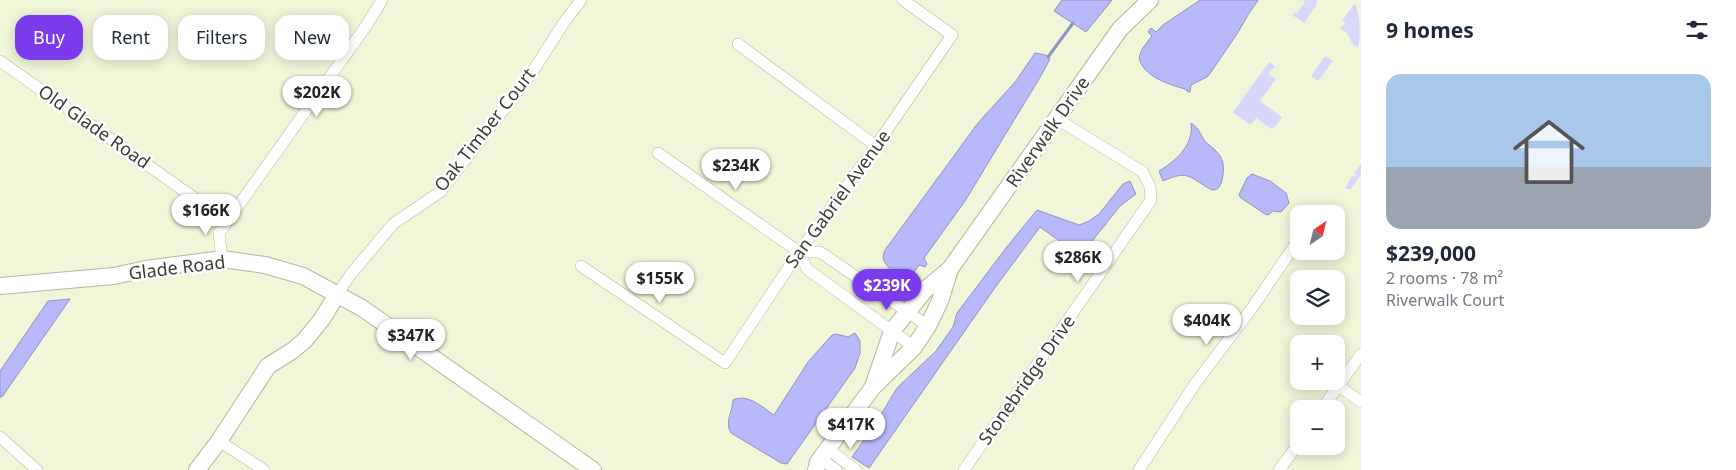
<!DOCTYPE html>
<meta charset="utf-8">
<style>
body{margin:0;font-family:"Noto Sans",sans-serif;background:#f2f2f3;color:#1f2937;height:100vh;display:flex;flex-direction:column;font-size:19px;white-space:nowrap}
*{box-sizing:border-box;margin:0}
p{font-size:16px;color:#747a83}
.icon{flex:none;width:28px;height:28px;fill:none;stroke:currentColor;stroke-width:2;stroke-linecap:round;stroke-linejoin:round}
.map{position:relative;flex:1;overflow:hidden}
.side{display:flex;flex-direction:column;background:#fff;width:375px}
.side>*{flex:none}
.top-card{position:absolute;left:15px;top:15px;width:475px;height:45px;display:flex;gap:10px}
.needle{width:32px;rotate:35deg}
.fabs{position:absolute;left:1290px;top:205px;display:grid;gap:10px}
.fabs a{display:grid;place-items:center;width:55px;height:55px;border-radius:10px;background:#fff;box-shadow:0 2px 12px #0003;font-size:25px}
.price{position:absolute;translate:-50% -42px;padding:0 11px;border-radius:18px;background:#fff;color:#222;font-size:16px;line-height:32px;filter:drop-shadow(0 1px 2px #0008)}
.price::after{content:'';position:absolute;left:50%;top:30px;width:15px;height:11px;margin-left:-8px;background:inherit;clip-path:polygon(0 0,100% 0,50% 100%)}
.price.active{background:#7c3aed;color:#fff}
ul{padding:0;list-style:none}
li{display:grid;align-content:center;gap:10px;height:265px;padding:0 25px}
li+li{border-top:1px solid #e0e1e3}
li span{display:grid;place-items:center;height:155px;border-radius:15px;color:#555}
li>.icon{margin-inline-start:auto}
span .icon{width:90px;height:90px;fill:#fffc;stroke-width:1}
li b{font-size:21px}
h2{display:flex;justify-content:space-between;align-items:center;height:60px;padding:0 25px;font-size:21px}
.tag{padding:0 18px;border-radius:15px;background:#fff;box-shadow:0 2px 12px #0003;font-size:18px;line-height:45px}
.tag.active{background:#7c3aed;color:#fff}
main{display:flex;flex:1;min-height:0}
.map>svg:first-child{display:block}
.green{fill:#d6d7fa}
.water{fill:#b8b9fb;stroke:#9294bf}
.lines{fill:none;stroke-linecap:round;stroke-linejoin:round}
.stream{stroke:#9294bf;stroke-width:3}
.street-casing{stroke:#b3b89c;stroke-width:12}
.secondary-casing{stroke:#b3b89c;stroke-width:18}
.street{stroke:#fff;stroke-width:11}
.secondary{stroke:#fff;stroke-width:16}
.labels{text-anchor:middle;stroke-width:5;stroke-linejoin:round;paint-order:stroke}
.street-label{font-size:18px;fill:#3b3d32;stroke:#fff}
</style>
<main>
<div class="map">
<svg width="1361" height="470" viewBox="0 0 1361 470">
<rect width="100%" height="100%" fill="#f1f6d9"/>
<g class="green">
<path d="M1303 0H1318L1316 3 1317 4 1304 23 1292 15 1295 12 1297 13 1305 2Z"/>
<path d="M1355 3C1360 16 1361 36 1358 48L1352 44C1350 36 1346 30 1340 29L1345 23 1342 21Z"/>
<path d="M1325 56 1333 61 1318 81 1311 76Z"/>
<path d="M1269 62 1275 66 1269 74 1276 79 1260 101 1282 117 1275 127 1271 129 1256 118 1251 124H1249L1233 112Z"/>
<path d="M1361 164V174L1351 189H1345L1352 176 1354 177 1356 175 1354 174Z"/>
</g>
<g class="water">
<path d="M1062 0H1112L1086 32 1054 11Z"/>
<path d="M1200 0H1258L1248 15 1237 34 1211 72 1207 77 1191 85 1190 92H1188L1185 89C1168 84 1144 77 1139 58L1142 49 1152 36 1148 32 1151 28 1156 32 1163 25Z"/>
<path d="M1035 53 1046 55 1050 59 1042 74 965 201 924 258 927 264 925 267 919 265 910 278C902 278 884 267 883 258 883 256 884 252 885 250L978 123 1016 81Z"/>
<path d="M1191 123C1200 129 1199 133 1205 141 1207 144 1211 146 1214 149 1224 158 1225 167 1222 180 1220 186 1219 190 1212 190 1189 178 1190 169 1163 181L1159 171C1177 160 1194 145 1191 123Z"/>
<path d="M1252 174 1270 181 1286 193 1289 203 1281 212 1273 211 1268 215 1265 214 1241 198 1239 195 1247 178Z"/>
<path d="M1130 181 1136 194 1120 206 1085 250 1065 245 1040 227 994 289 869 468 852 457 874 426 897 388 936 351 953 327 957 313 1006 248 1037 210 1079 225 1089 221 1099 214 1123 184Z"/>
<path d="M70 299 2 397H0V371L48 301Z"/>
<path d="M855 333 860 341V353L855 368 787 464 781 463 731 433C724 422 733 411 733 400 748 393 762 407 774 415L808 362 832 335 836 334 848 337Z"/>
</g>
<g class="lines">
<path class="stream" d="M1048 57 1073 23"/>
<g class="street-casing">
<g id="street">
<path d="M738 44 876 146"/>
<path d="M0 61 227 221"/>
<path d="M658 153 799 252 807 269 914 347"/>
<path d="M799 252H820L928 326"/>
<path d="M222 259 219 233 366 26 382 0"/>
<path d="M581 266 725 363 799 252 876 146 952 35 903 0"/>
<path d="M338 293 351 274 393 224 440 192 452 177 533 71 565 21 581 0"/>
<path d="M1339 386 1361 402"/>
<path d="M1322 409 1361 354"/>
<path d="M0 437 37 470"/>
<path d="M219 441 264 470"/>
<path d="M828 449 856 470"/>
<path d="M821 459 836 470"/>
<path d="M964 470 1151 200 1150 187 1143 172 1057 119"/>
<path d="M1139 470 1195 384 1252 308 1299 239"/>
<path d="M1279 470 1299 443"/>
</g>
</g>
<g class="secondary-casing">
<g id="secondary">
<path d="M0 286 114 276 146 269 222 259 265 265 303 276 362 308 593 470"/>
<path d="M873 387 892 331 925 290 950 269 1120 29 1150 0"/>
<path d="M197 470 219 441 268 366 292 351 305 340 322 319 338 293"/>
<path d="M816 470 818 462 873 387 914 347 928 326 940 301 950 269"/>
</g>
</g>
<use href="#street" class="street"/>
<use href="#secondary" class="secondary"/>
</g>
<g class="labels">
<g class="street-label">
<text transform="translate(94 127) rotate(35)" y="6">Old Glade Road</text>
<text transform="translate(485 130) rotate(-52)" y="6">Oak Timber Court</text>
<text transform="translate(1048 132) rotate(-55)" y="6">Riverwalk Drive</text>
<text transform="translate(838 199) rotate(-54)" y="6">San Gabriel Avenue</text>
<text transform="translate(177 268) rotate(-7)" y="6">Glade Road</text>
<text transform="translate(1027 380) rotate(-55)" y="6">Stonebridge Drive</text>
</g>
</g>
</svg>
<div class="fabs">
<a><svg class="needle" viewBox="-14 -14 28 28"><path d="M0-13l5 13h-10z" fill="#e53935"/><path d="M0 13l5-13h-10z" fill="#747a83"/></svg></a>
<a><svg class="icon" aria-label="layers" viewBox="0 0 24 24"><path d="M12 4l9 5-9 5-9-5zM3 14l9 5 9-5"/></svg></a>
<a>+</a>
<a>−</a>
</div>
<b class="price" style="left:317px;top:118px">$202K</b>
<b class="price" style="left:736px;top:191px">$234K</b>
<b class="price" style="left:206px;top:236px">$166K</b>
<b class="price" style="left:1078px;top:283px">$286K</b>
<b class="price" style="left:660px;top:304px">$155K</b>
<b class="price active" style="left:887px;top:311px">$239K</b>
<b class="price" style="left:1207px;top:346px">$404K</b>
<b class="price" style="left:411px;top:361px">$347K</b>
<b class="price" style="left:851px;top:450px">$417K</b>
<div class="top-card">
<a class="tag active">Buy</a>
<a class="tag">Rent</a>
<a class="tag">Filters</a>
<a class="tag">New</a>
</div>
</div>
<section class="side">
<h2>9 homes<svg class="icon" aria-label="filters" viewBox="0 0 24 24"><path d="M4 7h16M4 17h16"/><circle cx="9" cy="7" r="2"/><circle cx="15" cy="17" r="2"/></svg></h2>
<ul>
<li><span style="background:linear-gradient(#a9c7e8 60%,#9aa5b1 0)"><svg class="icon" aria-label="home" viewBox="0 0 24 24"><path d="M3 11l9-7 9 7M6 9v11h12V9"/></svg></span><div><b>$239,000</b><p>2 rooms · 78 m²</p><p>Riverwalk Court</p></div></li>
</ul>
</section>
</main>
